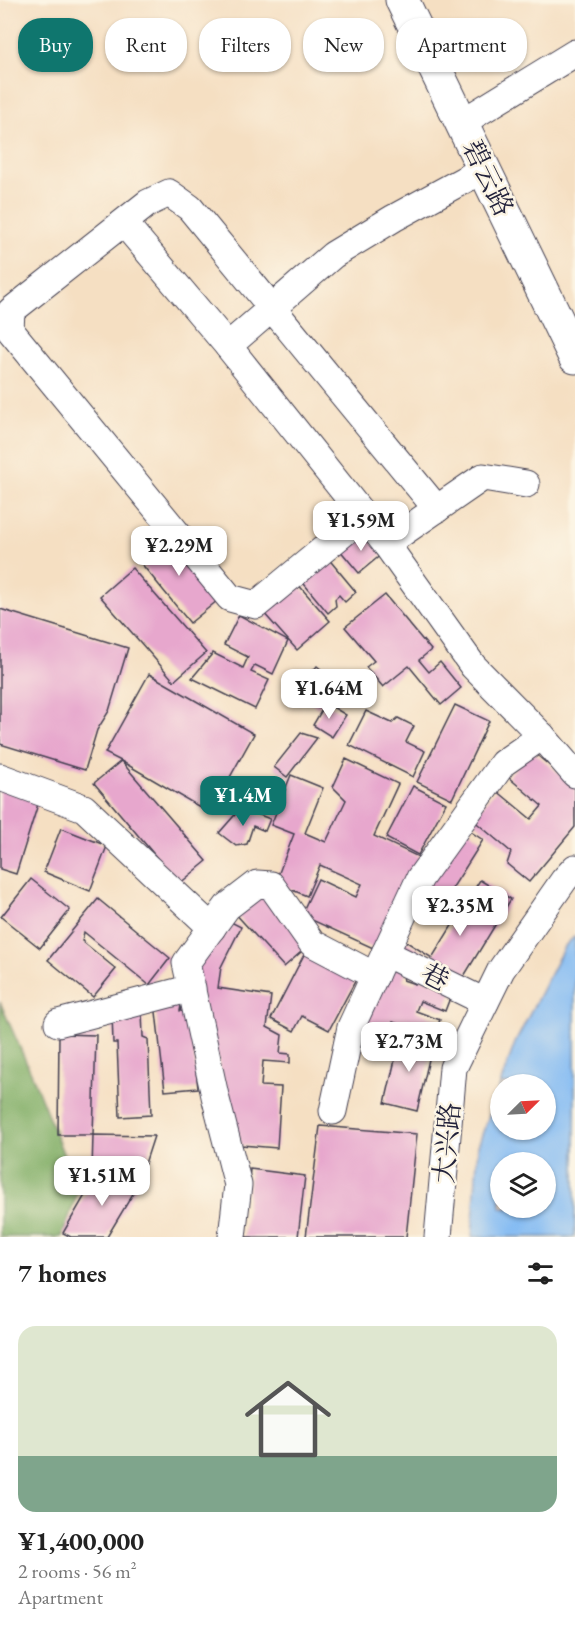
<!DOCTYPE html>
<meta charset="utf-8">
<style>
body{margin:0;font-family:"EB Garamond","Noto Serif SC",serif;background:#f2f2f2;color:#222;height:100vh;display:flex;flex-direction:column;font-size:22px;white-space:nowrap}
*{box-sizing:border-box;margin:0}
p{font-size:20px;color:#767676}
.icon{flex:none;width:33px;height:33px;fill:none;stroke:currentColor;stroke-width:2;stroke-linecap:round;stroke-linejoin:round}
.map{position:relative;height:1237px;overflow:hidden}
.side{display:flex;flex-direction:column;background:#fff;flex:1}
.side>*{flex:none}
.hud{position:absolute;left:18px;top:18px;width:540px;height:54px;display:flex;gap:12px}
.needle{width:39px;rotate:66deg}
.tools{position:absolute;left:490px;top:1074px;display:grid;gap:12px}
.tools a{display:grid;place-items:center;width:66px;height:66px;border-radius:50%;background:#fff;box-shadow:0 2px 4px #0004;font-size:30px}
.price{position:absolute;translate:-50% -51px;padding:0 14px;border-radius:12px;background:#fff;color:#222;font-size:20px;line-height:39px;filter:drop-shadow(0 2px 3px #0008)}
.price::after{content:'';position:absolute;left:50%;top:36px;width:18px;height:14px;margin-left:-9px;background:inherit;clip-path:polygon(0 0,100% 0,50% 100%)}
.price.active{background:#0f766e;color:#fff}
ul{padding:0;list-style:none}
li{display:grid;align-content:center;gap:12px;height:318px;padding:0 18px}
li+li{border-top:2px solid #e0e0e0}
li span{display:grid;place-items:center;height:186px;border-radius:18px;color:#555}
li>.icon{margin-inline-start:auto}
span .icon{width:108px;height:108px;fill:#fffc;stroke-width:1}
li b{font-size:26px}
h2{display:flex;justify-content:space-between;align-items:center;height:72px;padding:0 18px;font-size:26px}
.tag{padding:0 21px;border-radius:24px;background:#fff;box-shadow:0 2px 4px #0004;font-size:21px;line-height:54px}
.tag.active{background:#0f766e;color:#fff}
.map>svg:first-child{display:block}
.forest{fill:#82af67;stroke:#526851;stroke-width:1.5}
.water{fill:#84bbf3;stroke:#536e97;stroke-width:1.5;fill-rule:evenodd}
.building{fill:#e7a7cd}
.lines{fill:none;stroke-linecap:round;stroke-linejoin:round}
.minor-casing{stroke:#423e4f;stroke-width:29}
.major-casing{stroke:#423e4f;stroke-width:35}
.minor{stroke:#fff;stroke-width:27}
.major{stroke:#fff;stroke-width:33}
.labels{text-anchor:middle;stroke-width:5;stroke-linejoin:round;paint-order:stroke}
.street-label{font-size:27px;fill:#22223b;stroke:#fcf5e5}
</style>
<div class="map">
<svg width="575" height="1237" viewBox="0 0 575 1237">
<rect width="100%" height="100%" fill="#fcf5e5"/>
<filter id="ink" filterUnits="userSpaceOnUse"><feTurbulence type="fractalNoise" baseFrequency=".0167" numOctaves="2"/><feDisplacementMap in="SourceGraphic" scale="12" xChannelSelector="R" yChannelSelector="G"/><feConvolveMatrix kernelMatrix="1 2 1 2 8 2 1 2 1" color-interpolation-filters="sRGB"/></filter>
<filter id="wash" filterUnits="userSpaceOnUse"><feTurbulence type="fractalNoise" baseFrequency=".008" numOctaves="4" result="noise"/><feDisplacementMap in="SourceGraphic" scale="24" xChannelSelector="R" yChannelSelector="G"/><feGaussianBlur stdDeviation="1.35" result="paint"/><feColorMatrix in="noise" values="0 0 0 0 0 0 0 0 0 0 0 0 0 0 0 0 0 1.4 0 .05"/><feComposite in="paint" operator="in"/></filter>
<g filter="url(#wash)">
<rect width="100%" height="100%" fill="#f5dfc2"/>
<path class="forest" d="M0 1002 32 1075 78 1191 62 1237H0Z"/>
<path class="water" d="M575 936V1237H472L478 1146 515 1043 564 947ZM501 1084H546V1130H501ZM501 1162H546V1208H501Z"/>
<g id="blocks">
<g class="building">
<path d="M168 530 223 596 190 623 136 557Z"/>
<path d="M362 530 382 554 359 573 339 549Z"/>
<path d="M327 557 356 592 345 602 339 595 335 599 336 606 328 613 300 579Z"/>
<path d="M132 568 206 653 174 681 100 596Z"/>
<path d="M296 582 330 621 297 650 262 611Z"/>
<path d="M385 595 431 650 419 660 429 672 440 662 461 688 441 705 409 666 383 687 366 667 374 661 345 627Z"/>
<path d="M0 609 128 648 109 711 97 730 85 770 0 744Z"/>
<path d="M239 615 288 641 273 674 255 665 251 672 269 680 255 709 192 678 213 653 243 668 248 657 224 645Z"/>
<path d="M317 666 338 683 318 708 297 690Z"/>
<path d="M149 674 254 734 210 813 121 761 207 861 179 884 94 783 121 761 105 753Z"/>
<path d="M326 703 346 715 332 737 313 725Z"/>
<path d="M455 705 489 721 452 799 417 782Z"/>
<path d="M366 711 392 723 398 718 414 726 406 742 425 751 413 777 349 745Z"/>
<path d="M301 733 317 738 287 777 274 767Z"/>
<path d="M531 750 575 787V827L529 882 507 864 511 852 472 819 496 790 531 819 542 806 508 777Z"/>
<path d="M346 759 398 784 374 836 427 861 384 953 301 915 318 879 356 897 362 884 320 865 307 896 275 883 294 834 271 825 291 775 323 788 305 833 326 842 346 800 333 787Z"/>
<path d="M413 786 446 803 418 855 386 838Z"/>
<path d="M0 788 39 801 16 874 0 869Z"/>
<path d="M241 808 270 819 265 831 253 826 247 844 236 846 219 833Z"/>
<path d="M462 826 483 840 441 906 419 892Z"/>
<path d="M61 828 107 846 90 891 44 872Z"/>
<path d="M31 879 70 910 40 948 1 917Z"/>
<path d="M480 880 511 899 458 986 389 953 399 937 432 958Z"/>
<path d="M258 888 309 945 284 967 233 911Z"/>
<path d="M98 899 170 958 149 985 84 932 82 941 116 969 93 997 48 960Z"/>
<path d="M221 917 241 927 221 967 218 988 271 996 267 1027 282 1035 280 1053 290 1054V1063L263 1061 261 1086 281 1087 277 1148 241 1145 194 971Z"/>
<path d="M309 945 360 972 329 1030 302 1016 294 1031 271 1019Z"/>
<path d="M385 957 408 966 403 980 415 984 418 977 453 990 445 1011 420 1001 416 1011 440 1020 433 1037 393 1022 388 1037 359 1025Z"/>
<path d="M182 1000 180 1011 189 1013 198 1088 165 1091 155 1003Z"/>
<path d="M142 1011 143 1037 148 1039 151 1115 120 1117 117 1043H113L112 1012Z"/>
<path d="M59 1034 96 1035 93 1135H58Z"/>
<path d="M401 1034 433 1042 417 1111 385 1103Z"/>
<path d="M320 1126 417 1134 406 1237H306Z"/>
<path d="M93 1135 154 1136 142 1173 92 1171Z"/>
<path d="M250 1169 305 1176 298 1237H244Z"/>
<path d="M108 1172 123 1181 127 1174 140 1182 107 1237H71L63 1233 95 1178 101 1179Z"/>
</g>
</g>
</g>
<g filter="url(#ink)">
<use href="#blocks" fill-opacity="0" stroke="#423e4f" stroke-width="1.5"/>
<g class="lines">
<g class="minor-casing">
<g id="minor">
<path d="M461 123 575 53"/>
<path d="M484 169 394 218 333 255 228 346 386 544 483 477 526 484"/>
<path d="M124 223 228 346"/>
<path d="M364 516 256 605 230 598 10 330 11 311 148 203 169 193 190 208 437 509"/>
<path d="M386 544 473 666 542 736 575 774"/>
<path d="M0 777 84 808 212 928"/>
<path d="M385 953 485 1002"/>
<path d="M58 1023 192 988"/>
<path d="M333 1111 351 1027 420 878 503 763 542 736"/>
<path d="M232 1237 238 1185 215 1096 186 963 227 907 257 884 271 885 312 943 375 976"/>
<path d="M438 1237 453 1068 501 970 564 880 575 868"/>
</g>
</g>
<g class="major-casing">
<path id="major" d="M402 0 575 357"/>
</g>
<use href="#minor" class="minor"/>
<use href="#major" class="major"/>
</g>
</g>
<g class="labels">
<g class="street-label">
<text transform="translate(488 178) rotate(64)" y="9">碧云路</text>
<text transform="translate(435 977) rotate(27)" y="9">巷</text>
<text transform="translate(447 1143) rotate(-85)" y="9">大兴路</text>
</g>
</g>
</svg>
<div class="tools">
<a><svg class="needle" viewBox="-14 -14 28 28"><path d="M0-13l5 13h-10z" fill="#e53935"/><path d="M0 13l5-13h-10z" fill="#767676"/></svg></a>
<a><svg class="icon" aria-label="layers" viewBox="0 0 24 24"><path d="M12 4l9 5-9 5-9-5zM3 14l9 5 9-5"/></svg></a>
</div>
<b class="price" style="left:361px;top:552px">¥1.59M</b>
<b class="price" style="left:179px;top:577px">¥2.29M</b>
<b class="price" style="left:329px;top:720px">¥1.64M</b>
<b class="price active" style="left:243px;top:827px">¥1.4M</b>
<b class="price" style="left:460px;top:937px">¥2.35M</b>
<b class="price" style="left:409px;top:1073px">¥2.73M</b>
<b class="price" style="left:102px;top:1207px">¥1.51M</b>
<div class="hud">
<a class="tag active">Buy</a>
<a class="tag">Rent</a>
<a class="tag">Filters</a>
<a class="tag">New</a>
<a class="tag">Apartment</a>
</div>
</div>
<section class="side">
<h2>7 homes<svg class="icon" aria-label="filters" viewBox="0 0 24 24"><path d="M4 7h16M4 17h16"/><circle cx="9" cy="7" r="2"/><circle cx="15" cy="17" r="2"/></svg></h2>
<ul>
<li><span style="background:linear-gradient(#dfe7d0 70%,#7fa58c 0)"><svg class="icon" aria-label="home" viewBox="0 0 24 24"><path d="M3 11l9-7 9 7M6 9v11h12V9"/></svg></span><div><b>¥1,400,000</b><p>2 rooms · 56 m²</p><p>Apartment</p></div></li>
</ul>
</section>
